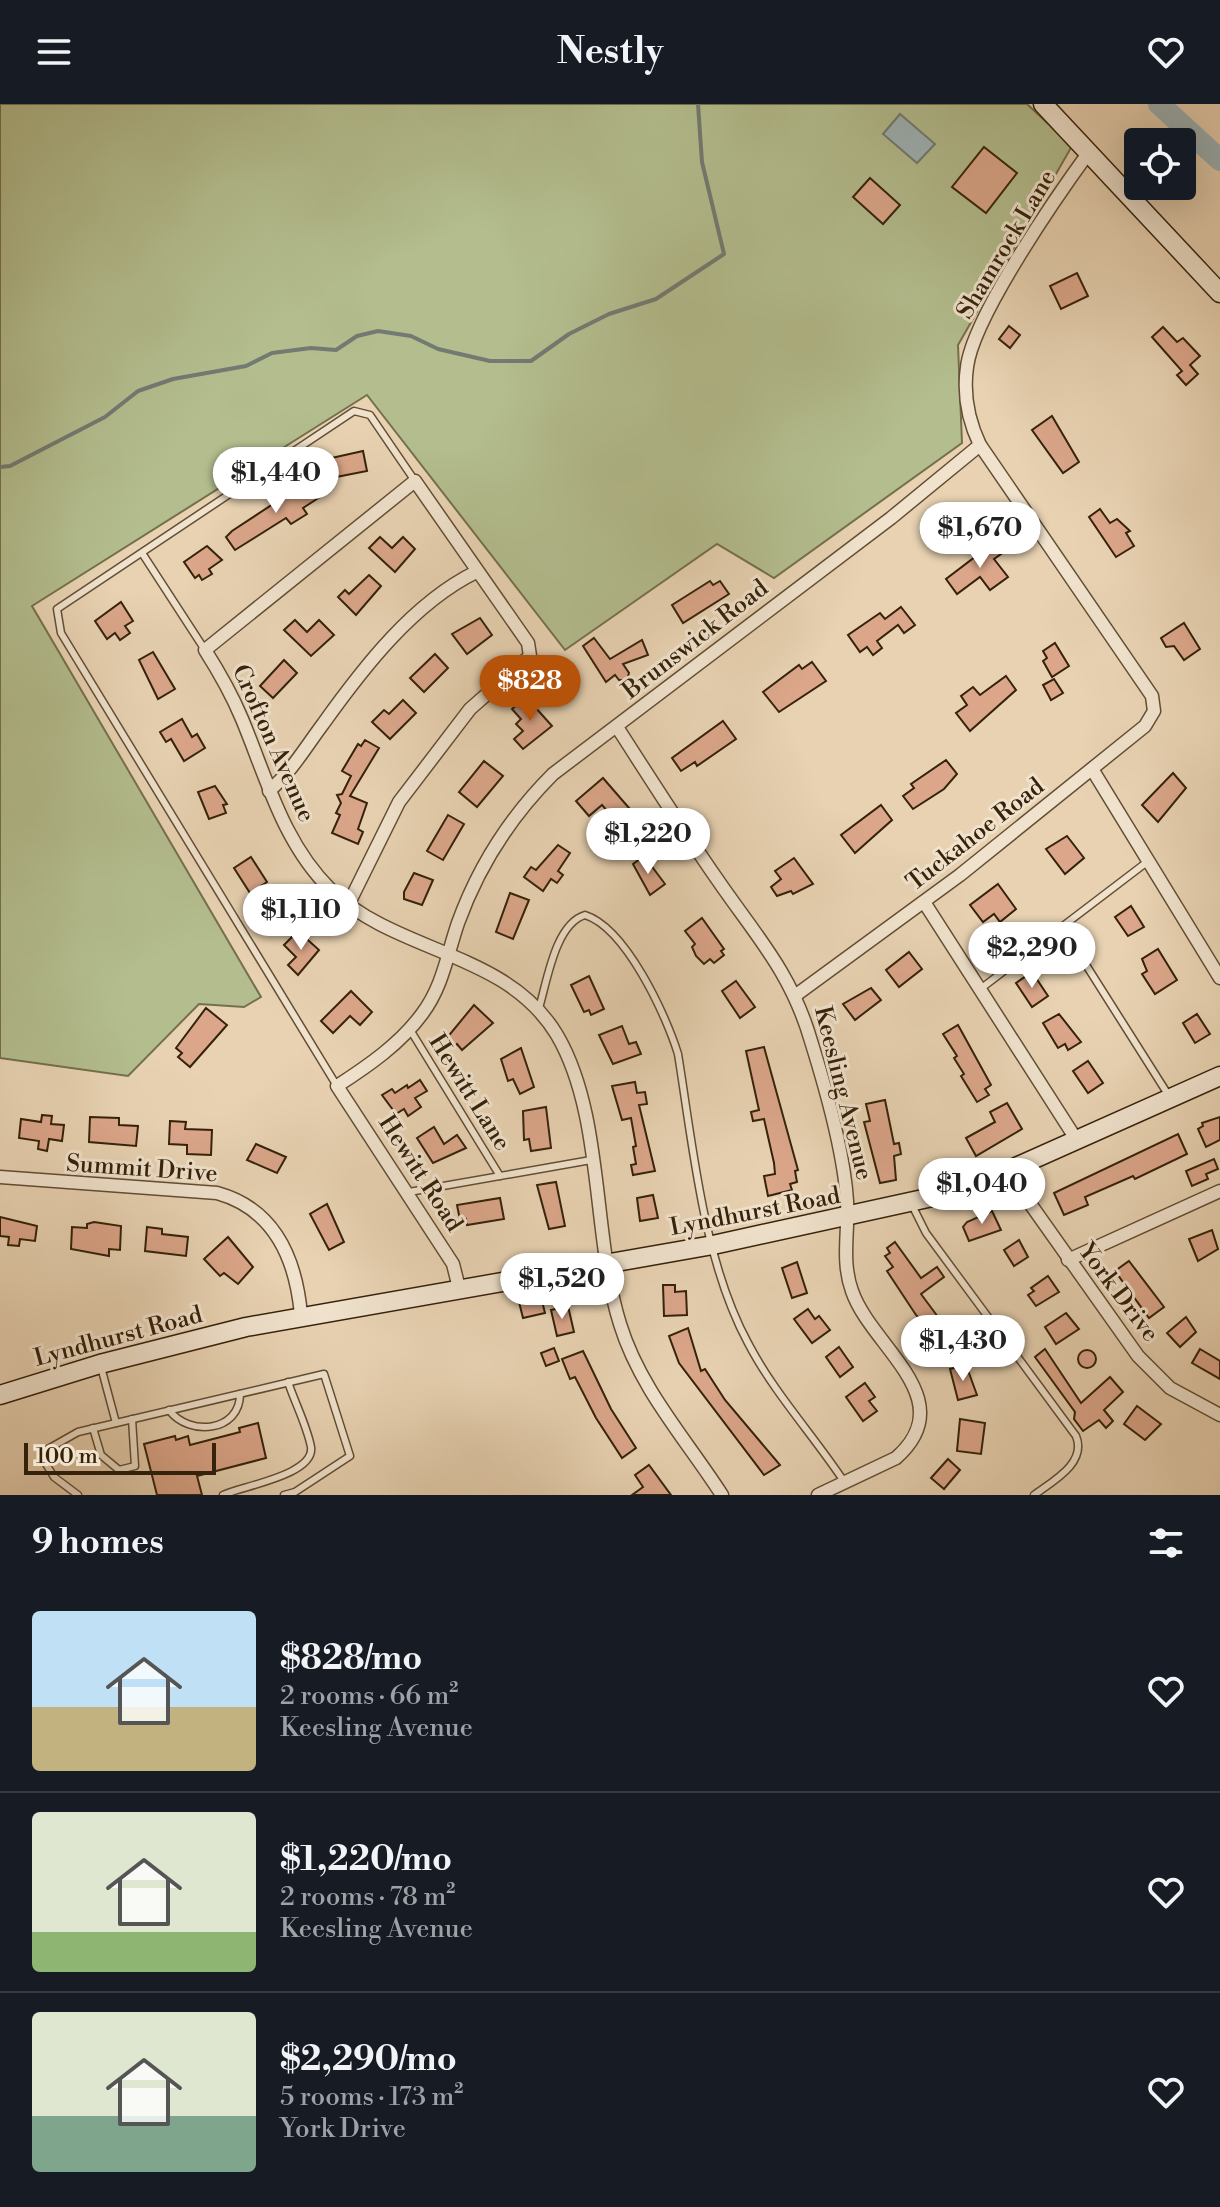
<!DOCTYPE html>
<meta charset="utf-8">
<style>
body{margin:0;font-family:"Libre Bodoni",serif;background:#242831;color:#f1f3f6;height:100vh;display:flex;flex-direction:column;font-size:30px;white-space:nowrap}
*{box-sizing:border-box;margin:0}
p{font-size:26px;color:#9ea1a6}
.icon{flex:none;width:44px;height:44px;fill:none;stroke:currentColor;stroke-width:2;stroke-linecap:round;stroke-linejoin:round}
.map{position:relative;height:1391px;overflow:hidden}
.panel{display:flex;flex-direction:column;background:#171b24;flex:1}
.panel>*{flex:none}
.fabs{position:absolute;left:1124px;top:24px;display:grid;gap:16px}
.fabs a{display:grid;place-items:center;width:72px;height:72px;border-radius:8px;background:#171b24;box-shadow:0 8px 32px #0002;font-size:40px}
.scale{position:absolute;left:24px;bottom:20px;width:192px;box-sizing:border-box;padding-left:8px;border:4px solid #35220a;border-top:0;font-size:22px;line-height:28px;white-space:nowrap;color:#35220a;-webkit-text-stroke:6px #f0e2cd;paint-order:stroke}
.price{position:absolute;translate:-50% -68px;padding:0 18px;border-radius:28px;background:#fff;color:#222;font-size:26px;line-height:52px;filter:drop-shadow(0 2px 4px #0008)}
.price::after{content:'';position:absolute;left:50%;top:48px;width:24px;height:18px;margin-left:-12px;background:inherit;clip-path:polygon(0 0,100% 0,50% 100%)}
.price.current{background:#b45309;color:#fff}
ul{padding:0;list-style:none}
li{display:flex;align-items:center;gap:24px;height:200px;padding:0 32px}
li+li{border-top:2px solid #363941}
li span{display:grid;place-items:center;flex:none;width:224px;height:160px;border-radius:8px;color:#555}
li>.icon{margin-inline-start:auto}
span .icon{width:96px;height:96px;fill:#fffc;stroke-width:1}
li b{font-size:34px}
h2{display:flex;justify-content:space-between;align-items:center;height:96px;padding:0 32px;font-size:34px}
header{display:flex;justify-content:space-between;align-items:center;height:104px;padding:0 32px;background:#171b24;font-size:36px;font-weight:700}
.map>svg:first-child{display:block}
.green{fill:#b3bd8e;stroke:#74704c;stroke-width:2}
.water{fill:#9db4b8;stroke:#737a72;stroke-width:2}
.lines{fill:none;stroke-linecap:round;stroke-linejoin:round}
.stream{stroke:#737a72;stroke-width:4}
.river{stroke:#9db4b8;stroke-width:22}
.building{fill:#dba68a;stroke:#35220a;stroke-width:2}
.lane-casing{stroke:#624e34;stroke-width:9}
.street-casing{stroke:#624e34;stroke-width:15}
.secondary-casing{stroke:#35220a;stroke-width:21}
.lane{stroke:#f0e2cd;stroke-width:6}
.street{stroke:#f0e2cd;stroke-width:12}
.secondary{stroke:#f0e2cd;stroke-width:18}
.labels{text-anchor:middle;stroke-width:6;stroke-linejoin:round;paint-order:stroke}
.street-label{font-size:24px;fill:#35220a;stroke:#f0e2cd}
</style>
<header><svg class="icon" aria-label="menu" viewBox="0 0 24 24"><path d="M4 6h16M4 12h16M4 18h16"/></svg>Nestly<svg class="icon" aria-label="heart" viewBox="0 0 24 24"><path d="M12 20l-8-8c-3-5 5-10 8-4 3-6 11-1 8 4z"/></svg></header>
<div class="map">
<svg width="1220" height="1391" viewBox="0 0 1220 1391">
<rect width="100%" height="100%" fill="#e8d2b2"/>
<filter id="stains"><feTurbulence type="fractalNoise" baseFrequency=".0025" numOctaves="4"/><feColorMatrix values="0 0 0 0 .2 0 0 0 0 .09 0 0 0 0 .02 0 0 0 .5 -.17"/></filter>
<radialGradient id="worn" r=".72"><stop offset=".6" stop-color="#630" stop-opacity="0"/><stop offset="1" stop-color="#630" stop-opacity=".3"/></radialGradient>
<path class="green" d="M0 0H1027L1072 42 958 241 962 339 774 474 717 440 565 546 367 291 32 502 261 893 244 903 199 900 128 972 0 954Z"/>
<path class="water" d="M900 10 935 40 917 59 883 30Z"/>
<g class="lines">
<path class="stream" d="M0 363 10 362 105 313 138 287 173 275 246 262 272 249 311 244 336 246 357 232 378 227 411 232 438 245 490 257H531L569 230 609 210 656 195 724 150 702 58 698 0"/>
<path class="river" d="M1159 0 1220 56"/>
</g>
<g class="building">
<path d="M984 43 1017 69 986 109 952 83Z"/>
<path d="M870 74 900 101 883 120 853 93Z"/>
<path d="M1077 169 1088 192 1061 205 1050 182Z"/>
<path d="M1009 222 1020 231 1010 244 999 235Z"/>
<path d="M1163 223 1177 238 1183 234 1200 252 1190 261 1198 270 1186 281 1177 271 1182 267 1152 233Z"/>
<path d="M1052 312 1079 358 1063 369 1032 326Z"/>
<path d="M363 347 367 367 331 374 327 355Z"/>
<path d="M311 375 320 393 303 404 307 410 291 420 286 414 235 446 226 433 232 427Z"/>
<path d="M1100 405 1110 419 1117 415 1130 427 1126 429 1134 442 1116 453 1089 413Z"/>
<path d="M380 433 392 444 403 433 415 445 395 468 369 444Z"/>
<path d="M996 437 1004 448 994 455 1008 473 990 486 980 473 957 490 946 475Z"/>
<path d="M207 442 222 456 209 465 212 470 202 476 199 471 195 474 184 458Z"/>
<path d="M369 471 381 482 356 511 338 493 345 486 349 490Z"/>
<path d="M710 477 713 481 720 477 729 490 683 519 672 501Z"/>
<path d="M121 498 133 517 125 522 130 529 120 536 115 529 107 535 95 517Z"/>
<path d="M901 503 915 521 904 529 898 521 877 537 882 544 873 551 867 543 860 548 848 531 880 509 885 515Z"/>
<path d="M480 514 492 531 467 550 452 530Z"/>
<path d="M295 516 307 528 319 516 334 531 311 552 284 526Z"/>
<path d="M1184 519 1200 545 1184 556 1174 542 1166 543 1161 534Z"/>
<path d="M594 534 610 555 642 536 648 551 623 560 629 569 627 576H619L615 571 606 578 583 542Z"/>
<path d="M1055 539 1069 562 1052 573 1043 557 1047 554 1043 547Z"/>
<path d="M153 548 175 585 158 595 139 556Z"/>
<path d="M435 550 448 564 424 588 410 574Z"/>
<path d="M284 556 297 569 273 594 260 582Z"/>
<path d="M812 558 826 577 779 608 763 588 799 561 802 565Z"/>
<path d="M1006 572 1016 586 970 627 956 609 967 601 961 592 973 583 980 591Z"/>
<path d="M1054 575 1063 589 1051 596 1043 581Z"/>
<path d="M526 593 552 622 523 645 514 635 523 627 516 620 521 615 512 605Z"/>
<path d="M403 596 416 609 390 635 372 618 384 606 389 610Z"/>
<path d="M182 615 192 633 197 630 205 644 184 657 171 635 166 638 160 628Z"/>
<path d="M723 617 736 635 697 662 695 658 681 667 672 654Z"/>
<path d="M365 636 379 644 350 692 367 699 358 725 363 728 358 740 332 729 340 711 336 709 341 699 337 691 342 690 351 672 342 667 358 640 361 642Z"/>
<path d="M946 656 957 670 944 685 913 705 903 692 914 684 911 680Z"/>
<path d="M484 657 503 672 477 703 459 688Z"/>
<path d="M1173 669 1186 684 1158 718 1142 701Z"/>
<path d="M603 674 629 704 615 716 602 701 589 712 576 697Z"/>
<path d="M215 682 227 700 223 701 226 709 209 715 198 688Z"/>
<path d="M881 701 892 716 855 749 841 731Z"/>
<path d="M448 711 464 720 443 756 427 747Z"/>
<path d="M1067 732 1084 754 1065 770 1046 745Z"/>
<path d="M558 741 570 749 558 767 563 771 557 779 551 775 543 787 524 773 531 763 536 766Z"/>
<path d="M644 752 665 780 650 791 633 760Z"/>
<path d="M251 753 267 778 250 789 234 764Z"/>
<path d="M794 754 813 780 793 790 791 787 777 792 771 783 781 775 775 767Z"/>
<path d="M414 769 433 776 422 801 404 795V788Z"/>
<path d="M998 780 1016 805 1000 818 994 810 983 818 970 801Z"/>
<path d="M510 789 529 796 513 835 496 828Z"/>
<path d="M1131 802 1144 823 1128 832 1115 813Z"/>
<path d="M702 814 724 845 721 847 724 851 714 859 710 855 704 860 696 852 692 843 695 840 685 827Z"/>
<path d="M298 827 319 846 298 871 288 861 296 853 284 841Z"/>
<path d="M1158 845 1177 876 1155 890 1142 870 1147 867 1142 855Z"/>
<path d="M909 848 922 865 899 883 886 866Z"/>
<path d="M1032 868 1048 892 1032 903 1016 879Z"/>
<path d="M589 872 604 905 591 911 589 906 584 908 571 881Z"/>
<path d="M736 877 755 903 740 914 722 887Z"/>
<path d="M871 884 881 896 855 916 843 900Z"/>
<path d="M351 887 372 908 360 921 350 912 333 929 321 917Z"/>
<path d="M474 901 493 919 462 946 457 940 454 943 446 935Z"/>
<path d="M206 904 227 921 190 963 178 953 182 949 176 944Z"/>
<path d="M1059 910 1081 938 1068 946 1065 940 1058 944 1043 919Z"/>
<path d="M1197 910 1210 930 1195 939 1183 919Z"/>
<path d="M958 921 991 981 985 985 989 991 977 998 961 972 964 970 954 954 957 952 943 930Z"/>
<path d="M622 922 629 940 636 938 641 950 613 960 599 931Z"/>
<path d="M764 943 798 1066 795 1067 797 1078 790 1080 792 1086 768 1092 764 1072 775 1070 774 1059 764 1015 753 1017 751 1008 759 1006 746 947Z"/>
<path d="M521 944 534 983 520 990 513 975 508 977 501 955Z"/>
<path d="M1088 957 1103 979 1088 989 1073 967Z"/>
<path d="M420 976 427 987 415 994 421 1003 408 1012 404 1005 396 1010 382 991 392 985 395 989 407 981 408 984Z"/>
<path d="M635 978 637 989 645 988 647 1000 639 1001 655 1067 633 1071 631 1061 636 1060 633 1043 636 1042 631 1014 622 1016 612 982Z"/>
<path d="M885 996 894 1040 899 1039 901 1050 894 1052 896 1076 880 1079 864 1018 870 1017 866 1000Z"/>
<path d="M1007 999 1022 1025 976 1052 966 1034 995 1018 990 1008Z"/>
<path d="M546 1003 551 1044 531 1047 529 1035 524 1036 523 1007Z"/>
<path d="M42 1011 52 1012 51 1020 64 1021 62 1037 49 1035 47 1047 38 1045 39 1037 19 1034 21 1015 41 1018Z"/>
<path d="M90 1013 119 1014V1021L138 1022 136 1042 89 1038Z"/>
<path d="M1220 1013V1036L1206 1043 1198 1025 1203 1022 1202 1019Z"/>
<path d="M170 1017 186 1018 185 1025 212 1026 211 1051 187 1050V1041L169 1040Z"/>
<path d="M434 1023 444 1040 457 1031 466 1044 433 1059 417 1034Z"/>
<path d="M1178 1030 1187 1050 1135 1075 1133 1072 1085 1093 1088 1101 1064 1111 1054 1089Z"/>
<path d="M256 1040 286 1053 277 1069 247 1056Z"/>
<path d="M1214 1055 1218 1065 1206 1070 1208 1075 1192 1082 1186 1067Z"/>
<path d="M556 1078 565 1122 549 1125 537 1081Z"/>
<path d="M653 1091 658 1114 640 1117 637 1094Z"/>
<path d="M500 1094 504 1115 467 1121 466 1115 460 1116 457 1101Z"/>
<path d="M327 1100 344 1138 329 1146 310 1110Z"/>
<path d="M992 1107 1001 1126 969 1137 963 1123 967 1118Z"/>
<path d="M0 1113 37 1122 35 1137 20 1135 19 1142 8 1141 9 1133 0 1132Z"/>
<path d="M94 1118 121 1122 120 1146 109 1145V1152L71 1145 72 1123 87 1124V1120Z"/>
<path d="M147 1123 162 1125V1130L188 1133 186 1152 145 1147Z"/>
<path d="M1212 1126 1218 1145 1198 1157 1189 1135Z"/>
<path d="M228 1133 253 1163 238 1180 224 1169 220 1172 204 1155Z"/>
<path d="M1019 1136 1028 1153 1014 1162 1004 1146Z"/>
<path d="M895 1138 921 1174 937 1163 944 1173 921 1190 941 1217 946 1214 964 1237 948 1249 916 1211 887 1167 893 1163 885 1152 890 1149 887 1144Z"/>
<path d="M1129 1157 1164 1203 1149 1214 1115 1167Z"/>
<path d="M797 1158 807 1189 792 1194 782 1164Z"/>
<path d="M1048 1172 1059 1188 1036 1202 1028 1191 1034 1187 1031 1184Z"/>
<path d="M663 1181H675V1188L686 1187 687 1211 664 1212Z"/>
<path d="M541 1193 545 1209 523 1214 519 1198Z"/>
<path d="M568 1202 574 1228 557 1232 551 1206Z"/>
<path d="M808 1205 815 1215 819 1212 830 1226 812 1239 794 1215Z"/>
<path d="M1066 1209 1079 1225 1056 1240 1045 1223Z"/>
<path d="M1186 1213 1196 1228 1180 1243 1167 1229Z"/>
<path d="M688 1224 701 1267 705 1265 725 1296 780 1361 764 1371 679 1259 669 1232Z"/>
<path d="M839 1243 853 1263 840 1273 826 1253Z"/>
<path d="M554 1244 559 1257 546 1262 541 1249Z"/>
<path d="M1045 1245 1081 1299 1110 1273 1123 1288 1104 1306 1113 1317 1106 1324 1099 1316 1083 1327 1074 1315 1075 1308 1035 1253Z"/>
<path d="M1200 1245 1220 1257V1275L1192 1259Z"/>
<circle cx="1087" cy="1255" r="9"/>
<path d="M583 1247 611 1305 636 1344 622 1354 596 1314 575 1273 570 1275 562 1255Z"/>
<path d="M966 1261 977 1291 958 1296 950 1265Z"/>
<path d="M865 1279 875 1293 869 1297 877 1307 863 1317 846 1293Z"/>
<path d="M1137 1302 1161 1320 1145 1336 1124 1320Z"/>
<path d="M960 1315 985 1319 981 1350 957 1347Z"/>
<path d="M258 1319 266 1354 197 1372 202 1391H157L144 1340 175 1332 176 1336 188 1332 190 1341 240 1328 239 1324Z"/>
<path d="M948 1355 960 1366 944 1385 931 1374Z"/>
<path d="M649 1361 671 1391H632L643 1383 635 1371Z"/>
</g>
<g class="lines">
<g class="lane-casing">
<g id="lane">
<path d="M142 449 205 546"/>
<path d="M1062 823 1169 992"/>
<path d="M979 886 1147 758"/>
<path d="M539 904C547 878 555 820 585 811 626 824 666 911 678 950 693 1042 703 1156 748 1239 774 1289 814 1332 845 1379"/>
<path d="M409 924 500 1072"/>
<path d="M337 982 61 529 57 505 354 307 370 311 415 377"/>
<path d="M409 1088 591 1056"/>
<path d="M911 1099 926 1129 1076 1332C1087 1359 1053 1377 1034 1391"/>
<path d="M101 1263 116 1319"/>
<path d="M169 1306C189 1333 240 1328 240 1290"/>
<path d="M93 1324 101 1351 119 1366 135 1362 132 1315"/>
<path d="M78 1391 54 1373 43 1355 48 1345 78 1328 324 1270 350 1352 295 1388 284 1391"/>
<path d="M223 1391C242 1382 315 1371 311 1343 307 1322 295 1299 288 1278"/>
</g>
</g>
<g class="street-casing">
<g id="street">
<path d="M617 623C650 674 682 725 717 775 756 832 791 868 811 937 826 985 844 1047 847 1097 849 1127 841 1157 852 1187 871 1243 963 1295 896 1354L818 1391"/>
<path d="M1092 665 1220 874"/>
<path d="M269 687C292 667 305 644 323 620 363 564 413 499 476 468"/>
<path d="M924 798 1076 1035"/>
<path d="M348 801 399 698 470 605 530 552 528 539 415 377 205 546C219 568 232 591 242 615 267 675 283 739 331 786 397 850 507 847 557 931 604 1011 592 1131 620 1220 640 1285 686 1335 722 1391"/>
<path d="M796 891 960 771 1145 622 1154 607 1152 592 980 341C968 316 963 291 967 263 973 213 1057 92 1089 48"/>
<path d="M1007 1067 1138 1252 1170 1284 1220 1311"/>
<path d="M0 1073 217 1089C275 1105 296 1155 301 1211"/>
<path d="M1068 1156 1220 1087"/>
<path d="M459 1184 453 1160 337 982C368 962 400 940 422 910 443 882 447 851 458 819 479 761 510 713 553 670L891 414 980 341"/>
</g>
</g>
<g class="secondary-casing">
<g id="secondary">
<path d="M1043 0 1220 189"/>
<path d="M0 1291 100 1260 246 1223 713 1141 946 1090 1007 1067 1220 972"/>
</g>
</g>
<use href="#lane" class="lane"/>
<use href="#street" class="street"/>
<use href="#secondary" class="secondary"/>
</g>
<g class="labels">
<g class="street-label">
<text transform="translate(1006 140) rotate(-59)" y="8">Shamrock Lane</text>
<text transform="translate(695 535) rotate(-38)" y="8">Brunswick Road</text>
<text transform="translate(274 639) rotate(66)" y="8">Crofton Avenue</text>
<text transform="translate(975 730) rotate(-38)" y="8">Tuckahoe Road</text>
<text transform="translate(470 988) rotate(58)" y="8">Hewitt Lane</text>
<text transform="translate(844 989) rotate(76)" y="8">Keesling Avenue</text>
<text transform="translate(142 1064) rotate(4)" y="8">Summit Drive</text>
<text transform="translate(421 1069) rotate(57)" y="8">Hewitt Road</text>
<text transform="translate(755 1107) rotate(-11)" y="8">Lyndhurst Road</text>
<text transform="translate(1119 1188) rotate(53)" y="8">York Drive</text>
<text transform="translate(118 1232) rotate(-15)" y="8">Lyndhurst Road</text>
</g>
</g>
<rect width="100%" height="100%" filter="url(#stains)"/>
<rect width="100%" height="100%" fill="url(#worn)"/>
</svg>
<div class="fabs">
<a><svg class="icon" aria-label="locate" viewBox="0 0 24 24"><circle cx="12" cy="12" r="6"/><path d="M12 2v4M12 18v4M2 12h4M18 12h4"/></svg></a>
</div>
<div class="scale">100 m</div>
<b class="price" style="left:276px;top:411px">$1,440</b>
<b class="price" style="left:980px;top:466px">$1,670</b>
<b class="price current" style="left:530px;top:619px">$828</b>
<b class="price" style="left:648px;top:772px">$1,220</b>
<b class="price" style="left:301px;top:848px">$1,110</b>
<b class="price" style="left:1032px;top:886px">$2,290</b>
<b class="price" style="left:982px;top:1122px">$1,040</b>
<b class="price" style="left:562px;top:1217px">$1,520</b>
<b class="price" style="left:963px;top:1279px">$1,430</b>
</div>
<section class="panel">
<h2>9 homes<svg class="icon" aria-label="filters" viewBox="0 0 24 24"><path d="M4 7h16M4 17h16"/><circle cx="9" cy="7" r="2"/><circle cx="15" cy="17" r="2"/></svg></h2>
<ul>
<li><span style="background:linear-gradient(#bfe0f5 60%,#c2b280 0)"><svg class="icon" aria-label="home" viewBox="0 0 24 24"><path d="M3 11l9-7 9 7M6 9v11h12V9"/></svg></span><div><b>$828/mo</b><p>2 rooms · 66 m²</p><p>Keesling Avenue</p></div><svg class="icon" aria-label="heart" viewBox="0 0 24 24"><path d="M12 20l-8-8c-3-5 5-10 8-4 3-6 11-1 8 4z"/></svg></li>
<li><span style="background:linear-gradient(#dfe7d0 75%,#8fb573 0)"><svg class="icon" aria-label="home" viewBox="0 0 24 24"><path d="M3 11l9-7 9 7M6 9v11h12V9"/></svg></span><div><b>$1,220/mo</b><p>2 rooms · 78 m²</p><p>Keesling Avenue</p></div><svg class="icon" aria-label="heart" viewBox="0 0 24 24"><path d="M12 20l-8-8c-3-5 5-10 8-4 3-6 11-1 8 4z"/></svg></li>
<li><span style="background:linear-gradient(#dfe7d0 65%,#7fa58c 0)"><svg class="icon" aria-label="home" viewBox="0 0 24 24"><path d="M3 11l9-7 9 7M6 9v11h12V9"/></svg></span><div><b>$2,290/mo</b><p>5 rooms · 173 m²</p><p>York Drive</p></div><svg class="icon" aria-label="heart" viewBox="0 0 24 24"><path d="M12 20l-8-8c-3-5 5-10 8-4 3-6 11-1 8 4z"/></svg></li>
</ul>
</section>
